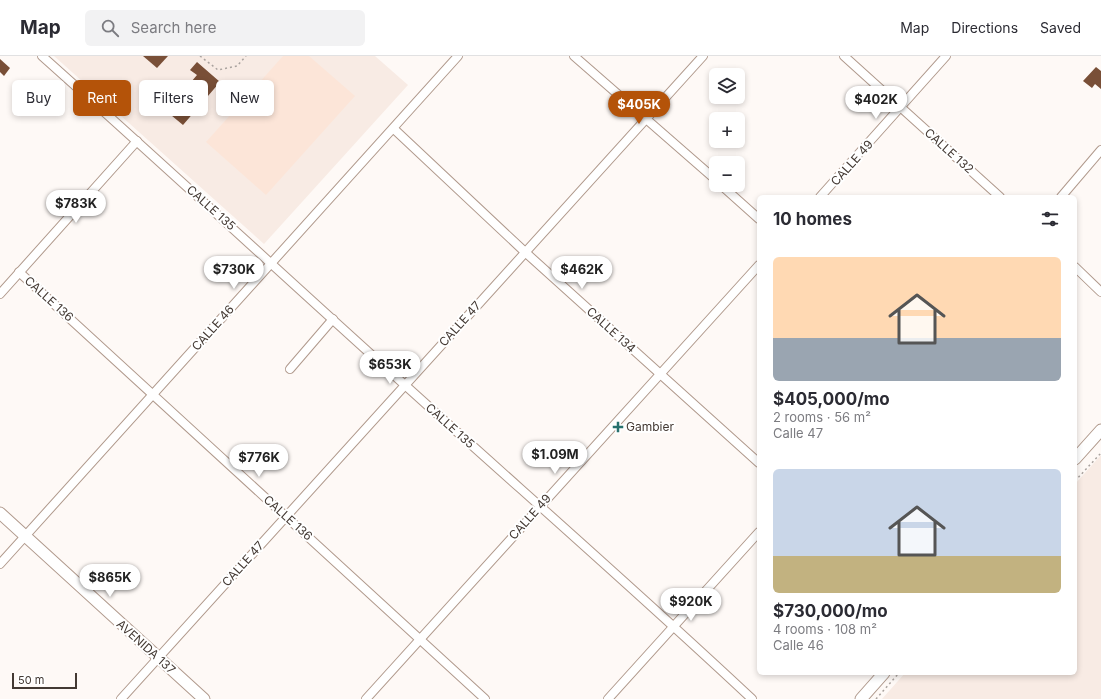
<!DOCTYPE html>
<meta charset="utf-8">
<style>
body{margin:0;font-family:Inter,sans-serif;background:#f2f2f3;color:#2b2b33;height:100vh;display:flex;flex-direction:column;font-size:15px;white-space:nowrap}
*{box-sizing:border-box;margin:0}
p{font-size:13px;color:#7c7c81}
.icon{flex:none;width:22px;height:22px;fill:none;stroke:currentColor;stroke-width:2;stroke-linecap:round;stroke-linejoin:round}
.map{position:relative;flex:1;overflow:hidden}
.panel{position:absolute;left:757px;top:139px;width:320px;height:480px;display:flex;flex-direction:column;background:#fff;border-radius:6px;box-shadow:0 2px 6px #0003}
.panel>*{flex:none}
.banner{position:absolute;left:12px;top:24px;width:380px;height:36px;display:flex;gap:8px}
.buttons{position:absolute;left:709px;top:12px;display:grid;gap:8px}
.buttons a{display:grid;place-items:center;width:36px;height:36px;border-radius:6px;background:#fff;box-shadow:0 2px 6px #0003;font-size:20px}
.scale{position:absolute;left:12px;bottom:10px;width:65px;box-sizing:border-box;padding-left:4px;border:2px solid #433933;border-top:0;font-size:11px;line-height:14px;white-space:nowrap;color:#433933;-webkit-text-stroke:3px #fff;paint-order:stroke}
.price{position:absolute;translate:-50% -34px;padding:0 9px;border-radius:14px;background:#fff;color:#222;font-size:13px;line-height:26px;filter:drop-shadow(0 1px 2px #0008)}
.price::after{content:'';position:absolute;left:50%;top:24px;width:12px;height:9px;margin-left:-6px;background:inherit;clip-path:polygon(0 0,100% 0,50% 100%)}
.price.selected{background:#b45309;color:#fff}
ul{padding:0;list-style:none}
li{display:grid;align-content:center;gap:8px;height:212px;padding:0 16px}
li span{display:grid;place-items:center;height:124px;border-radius:6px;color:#555}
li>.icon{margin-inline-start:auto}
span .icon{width:72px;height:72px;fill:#fffc;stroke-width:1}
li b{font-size:17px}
h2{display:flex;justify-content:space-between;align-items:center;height:48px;padding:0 16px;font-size:17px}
.pill{padding:0 14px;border-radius:6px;background:#fff;box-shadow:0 2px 6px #0003;font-size:14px;line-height:36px}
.pill.selected{background:#b45309;color:#fff}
header{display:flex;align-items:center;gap:24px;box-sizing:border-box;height:56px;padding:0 20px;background:#fff;border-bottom:1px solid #e1e1e2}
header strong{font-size:19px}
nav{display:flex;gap:22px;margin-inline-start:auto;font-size:14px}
.search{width:280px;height:36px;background:#f2f2f3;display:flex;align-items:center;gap:10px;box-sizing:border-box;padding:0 14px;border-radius:6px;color:#7c7c81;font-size:15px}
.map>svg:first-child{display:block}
.built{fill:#f8ebe4}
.green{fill:#fce5d8}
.building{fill:#794f37}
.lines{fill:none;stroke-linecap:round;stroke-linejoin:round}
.street-casing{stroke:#b0998c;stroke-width:10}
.secondary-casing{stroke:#b0998c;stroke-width:13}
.path{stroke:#a9a29e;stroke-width:1.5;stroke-dasharray:2 3;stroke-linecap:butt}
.street{stroke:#fff;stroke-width:8}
.secondary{stroke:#fff;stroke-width:11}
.poi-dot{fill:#27716e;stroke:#fff;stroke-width:1.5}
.labels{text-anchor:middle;stroke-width:4;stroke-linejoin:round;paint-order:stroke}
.street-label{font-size:12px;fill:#433933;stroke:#fff}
.poi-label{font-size:12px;fill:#433933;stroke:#fff;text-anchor:start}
</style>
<header>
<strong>Map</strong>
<div class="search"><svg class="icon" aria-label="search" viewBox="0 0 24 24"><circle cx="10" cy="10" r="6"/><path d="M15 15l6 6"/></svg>Search here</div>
<nav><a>Map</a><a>Directions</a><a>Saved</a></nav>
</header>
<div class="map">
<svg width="1101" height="643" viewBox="0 0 1101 643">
<rect width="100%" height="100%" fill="#fef9f6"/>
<g class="built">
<path d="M54 0H375L408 29 264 188Z"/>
<path d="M1101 399V643H882L905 617H1075V428Z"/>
</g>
<path class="green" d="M283 0H309L355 40 266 139 206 86Z"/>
<g class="building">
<path d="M143 0H168L157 12Z"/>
<path d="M0 3 10 12 4 20 0 16Z"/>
<path d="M197 6 220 26 183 69 160 50 169 40 175 45 197 19 190 14Z"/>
<path d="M1096 11 1101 15V33L1095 28 1092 32 1083 25Z"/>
</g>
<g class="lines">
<g class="street-casing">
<g id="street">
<path d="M42 0C164 109 284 220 406 330 521 434 638 536 752 643"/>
<path d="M574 0 716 124"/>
<path d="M844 0 1000 141"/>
<path d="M394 73 525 196 759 407"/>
<path d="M721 129 759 163"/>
<path d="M820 141 946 0"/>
<path d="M1061 141 1101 94"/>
<path d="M1075 211 1101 236"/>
<path d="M19 216 485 643"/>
<path d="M0 238 137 85"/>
<path d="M290 313 333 263"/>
<path d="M0 508 458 0"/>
<path d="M121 643 703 0"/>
<path d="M366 643 759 209"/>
<path d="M608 643 759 476"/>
</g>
</g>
<g class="secondary-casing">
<g id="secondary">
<path d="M1075 403 1101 374"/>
<path d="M0 457 204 643"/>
<path d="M861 643 884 617"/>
</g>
</g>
<g class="path">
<path d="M200 0 218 14 237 10 246 0"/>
<path d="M1075 425 1101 397"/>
<path d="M876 643 899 617"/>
</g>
<use href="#street" class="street"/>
<use href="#secondary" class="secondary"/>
</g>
<path class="poi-dot" d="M616 365h4v4h4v4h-4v4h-4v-4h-4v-4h4z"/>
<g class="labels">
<g class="street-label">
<text transform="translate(949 95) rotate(42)" y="4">CALLE 132</text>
<text transform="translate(852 107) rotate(-48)" y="4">CALLE 49</text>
<text transform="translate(211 152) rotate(42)" y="4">CALLE 135</text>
<text transform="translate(49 243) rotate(42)" y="4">CALLE 136</text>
<text transform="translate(460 268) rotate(-48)" y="4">CALLE 47</text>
<text transform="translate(213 272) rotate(-48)" y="4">CALLE 46</text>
<text transform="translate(611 274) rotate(42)" y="4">CALLE 134</text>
<text transform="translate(450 370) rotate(42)" y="4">CALLE 135</text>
<text transform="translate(530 461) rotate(-48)" y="4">CALLE 49</text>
<text transform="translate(288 462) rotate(42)" y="4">CALLE 136</text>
<text transform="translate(243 508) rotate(-48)" y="4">CALLE 47</text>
<text transform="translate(146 591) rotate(42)" y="4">AVENIDA 137</text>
</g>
<g class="poi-label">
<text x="626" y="375">Gambier</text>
</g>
</g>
</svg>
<div class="buttons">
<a><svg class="icon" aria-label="layers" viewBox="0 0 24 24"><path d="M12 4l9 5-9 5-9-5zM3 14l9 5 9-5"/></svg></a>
<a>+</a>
<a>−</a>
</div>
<div class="scale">50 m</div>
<b class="price" style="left:876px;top:64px">$402K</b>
<b class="price selected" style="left:639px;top:69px">$405K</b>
<b class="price" style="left:76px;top:168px">$783K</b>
<b class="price" style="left:234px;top:234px">$730K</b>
<b class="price" style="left:582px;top:234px">$462K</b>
<b class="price" style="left:390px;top:329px">$653K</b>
<b class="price" style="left:555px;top:419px">$1.09M</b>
<b class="price" style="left:259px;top:422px">$776K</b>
<b class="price" style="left:110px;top:542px">$865K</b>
<b class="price" style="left:691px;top:566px">$920K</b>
<div class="banner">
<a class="pill">Buy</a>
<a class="pill selected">Rent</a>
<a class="pill">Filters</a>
<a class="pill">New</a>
</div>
<section class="panel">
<h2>10 homes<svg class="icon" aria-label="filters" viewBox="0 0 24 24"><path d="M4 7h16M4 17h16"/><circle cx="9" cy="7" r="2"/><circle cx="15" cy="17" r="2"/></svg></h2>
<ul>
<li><span style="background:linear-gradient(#ffd9b3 65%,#9aa5b1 0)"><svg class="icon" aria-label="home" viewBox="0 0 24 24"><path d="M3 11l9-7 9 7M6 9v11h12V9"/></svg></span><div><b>$405,000/mo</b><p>2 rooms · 56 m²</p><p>Calle 47</p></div></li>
<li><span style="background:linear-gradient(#c9d6e8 70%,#c2b280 0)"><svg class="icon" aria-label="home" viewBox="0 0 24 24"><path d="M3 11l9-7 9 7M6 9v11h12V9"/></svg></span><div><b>$730,000/mo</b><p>4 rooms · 108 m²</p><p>Calle 46</p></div></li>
</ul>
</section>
</div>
